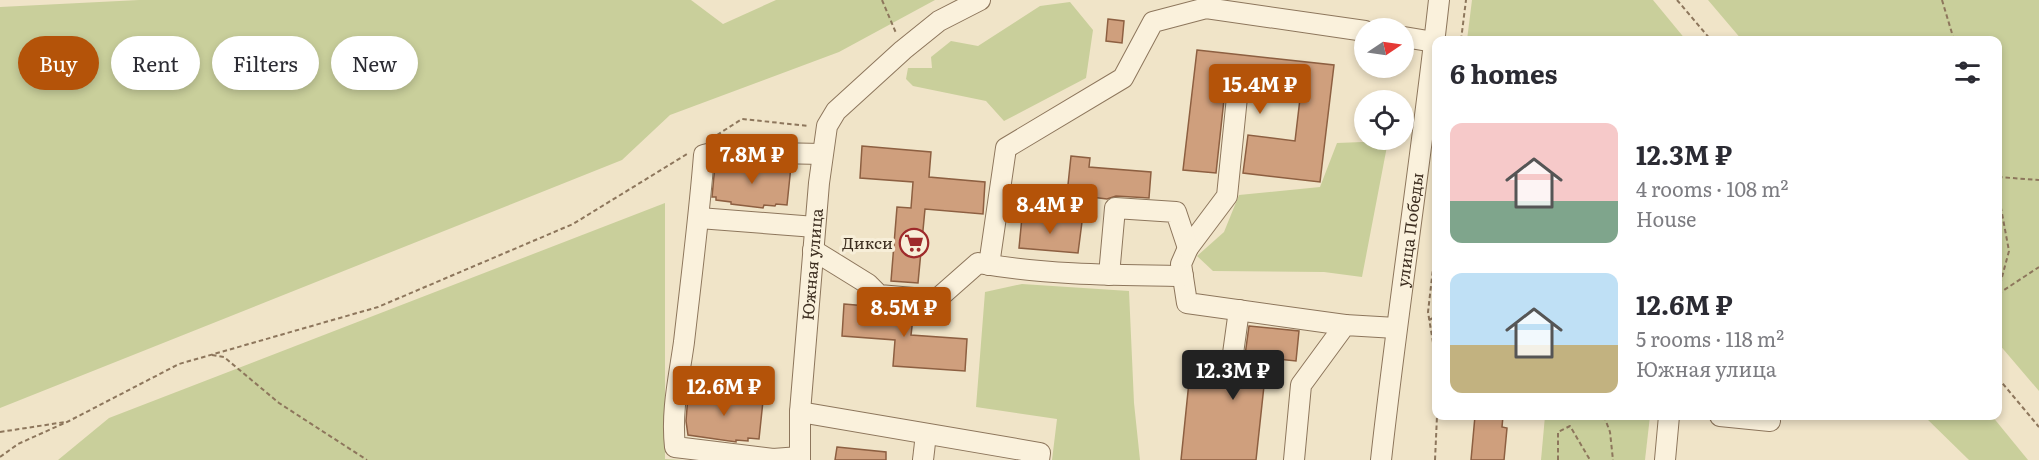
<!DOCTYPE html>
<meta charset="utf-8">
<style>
body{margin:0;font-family:Literata,serif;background:#f2f2f3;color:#2b2b33;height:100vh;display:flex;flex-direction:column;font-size:22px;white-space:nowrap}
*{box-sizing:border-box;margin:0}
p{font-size:20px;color:#7c7c81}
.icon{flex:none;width:33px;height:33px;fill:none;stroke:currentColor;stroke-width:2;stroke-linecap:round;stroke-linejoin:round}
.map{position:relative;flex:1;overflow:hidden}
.panel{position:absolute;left:1432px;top:36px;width:570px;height:384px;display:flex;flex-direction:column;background:#fff;border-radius:12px;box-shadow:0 3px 9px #0003}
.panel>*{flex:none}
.banner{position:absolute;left:18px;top:36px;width:570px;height:54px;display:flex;gap:12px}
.needle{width:39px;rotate:77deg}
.controls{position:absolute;left:1354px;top:18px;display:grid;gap:12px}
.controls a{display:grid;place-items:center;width:60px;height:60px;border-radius:50%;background:#fff;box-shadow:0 3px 9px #0003;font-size:30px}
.price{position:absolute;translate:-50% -51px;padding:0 14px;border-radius:6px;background:#b45309;color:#fff;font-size:20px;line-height:39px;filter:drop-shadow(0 2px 3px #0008)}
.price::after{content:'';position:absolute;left:50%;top:36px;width:18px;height:14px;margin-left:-9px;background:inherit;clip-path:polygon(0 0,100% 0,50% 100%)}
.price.selected{background:#222;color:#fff}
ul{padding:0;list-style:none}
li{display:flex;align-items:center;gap:18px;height:150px;padding:0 18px}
li span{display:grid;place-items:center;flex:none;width:168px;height:120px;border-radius:12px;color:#555}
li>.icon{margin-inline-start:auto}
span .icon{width:72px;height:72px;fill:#fffc;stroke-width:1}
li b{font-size:26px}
h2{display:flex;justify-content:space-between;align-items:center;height:72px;padding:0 18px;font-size:26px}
.pill{padding:0 21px;border-radius:27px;background:#fff;box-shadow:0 3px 9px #0003;font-size:21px;line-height:54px}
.pill.selected{background:#b45309;color:#fff}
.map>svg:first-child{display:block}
.green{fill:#c9cf9b}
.building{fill:#cf9f7d;stroke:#8d5f41;stroke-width:1.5}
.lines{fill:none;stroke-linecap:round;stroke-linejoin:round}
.minor-casing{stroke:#8d765c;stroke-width:22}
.path{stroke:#8d765c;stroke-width:2;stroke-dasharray:4.5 3;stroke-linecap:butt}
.minor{stroke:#faf1dc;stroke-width:20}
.labels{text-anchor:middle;stroke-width:6;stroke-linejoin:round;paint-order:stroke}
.street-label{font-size:16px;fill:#3d2e20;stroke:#f7eed8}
.poi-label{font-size:16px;fill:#3d2e20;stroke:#f7eed8;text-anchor:end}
</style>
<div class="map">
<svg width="2039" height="460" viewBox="0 0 2039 460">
<rect width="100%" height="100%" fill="#f0e4c8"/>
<g class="green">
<path d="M139 0H691L723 24 776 0H935L839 52 670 115 622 160 0 408V7Z"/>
<path d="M1472 0H1653L1686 40H1467Z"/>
<path d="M1708 0H2039V391L1998 343V40H1742Z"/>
<path d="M1070 2 1093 30 1086 78 1004 121 986 101 913 86 906 79 908 68H932L931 57 951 41 978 46 1040 6Z"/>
<path d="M1388 141 1362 277 1324 272 1213 271 1197 256 1224 232 1239 195 1320 187 1337 143Z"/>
<path d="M665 203V459L683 460H58L109 418Z"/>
<path d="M1022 284 1129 291 1134 403 1140 460H1052L1057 419 976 407 985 292Z"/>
<path d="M1545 416H1650L1645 460H1541Z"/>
<path d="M1924 416H1992L2028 460H1969Z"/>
</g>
<g class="building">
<path d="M1108 19 1124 21 1122 43 1106 41Z"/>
<path d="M1197 50 1334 65 1320 182 1243 173 1248 135 1295 141 1301 90 1226 81 1216 173 1183 170Z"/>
<path d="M862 146 931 152 929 177 985 182 983 214 925 209 918 283 891 281 897 207 911 208 913 182 860 178Z"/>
<path d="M1071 156 1090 158 1089 167 1151 172 1149 198 1116 196 1107 199 1067 194Z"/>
<path d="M715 165 791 166 787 205 776 204 775 206 764 205 763 208 731 204V202L716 200V197H712Z"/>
<path d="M1022 217 1082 222 1078 253 1019 248Z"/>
<path d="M844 304 914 310 911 335 967 339 965 371 893 366 895 340 842 336Z"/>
<path d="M1249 326 1299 331 1296 361 1267 358 1256 460H1181L1190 372 1222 375 1230 380 1240 376 1243 370Z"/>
<path d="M693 391 755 397 754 400 763 401 759 439 748 438V441L736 440V442L688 435 686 421 688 396V393L693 394Z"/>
<path d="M1475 416H1503L1502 427 1507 428 1504 460H1471Z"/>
<path d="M837 447 886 452V460H835Z"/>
</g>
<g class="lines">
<g class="minor-casing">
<g id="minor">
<path d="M1404 37 1434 42"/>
<path d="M1237 97 1227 196 1188 248 1181 264 1187 303 1345 325"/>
<path d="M699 218 815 227"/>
<path d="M813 250 868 284 879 295 936 300 978 263C1046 275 1115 275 1183 276"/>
<path d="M989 265 1006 148 1123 78 1153 22 1206 8 1365 31"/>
<path d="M1109 275 1115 208 1176 212 1188 248"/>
<path d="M1231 368 1239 310"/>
<path d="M800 412 1040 453 1039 460"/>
<path d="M1720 416 1770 421"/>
<path d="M800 457 773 459 675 447C671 411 679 378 684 342 691 280 699 218 704 155L716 152 822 154"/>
<path id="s1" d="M800 460V412L819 183 827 126 836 111 903 50 939 21 980 0"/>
<path d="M923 460 926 434"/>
<path d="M1294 460 1301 385 1345 325 1396 328"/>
<path id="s2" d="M1381 460C1398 306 1422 154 1439 0"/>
<path d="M1665 460 1669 416"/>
</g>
</g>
<g class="path">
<path d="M882 0 896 33"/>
<path d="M1677 0 1711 40"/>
<path d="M1942 0 1954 40"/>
<path d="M1461 40 1466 0"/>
<path d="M717 135 742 119 809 126"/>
<path d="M1998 177 2039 180"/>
<path d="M1998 192 2009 251 1998 292"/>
<path d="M1437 234 1428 312 1437 367"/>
<path d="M1998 294 2039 267"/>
<path d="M1429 320 1437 316"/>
<path d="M212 355 224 357 279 403 367 460"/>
<path d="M1998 378 2039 427"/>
<path d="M1604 416 1610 432 1613 460"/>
<path d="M0 432 65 422"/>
<path d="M0 457 18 444 69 421 179 364 378 307 573 224 687 154"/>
<path d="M1435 460 1437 416"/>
<path d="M1558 460V432L1570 426 1590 460"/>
</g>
<use href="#minor" class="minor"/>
</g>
<defs>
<g id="supermarket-ring" transform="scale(1.5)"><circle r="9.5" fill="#f7eed8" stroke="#9e2a2b" stroke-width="1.5"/><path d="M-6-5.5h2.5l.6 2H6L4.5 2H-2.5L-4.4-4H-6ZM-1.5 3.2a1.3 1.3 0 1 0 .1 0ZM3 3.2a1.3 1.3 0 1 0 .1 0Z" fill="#9e2a2b"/></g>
</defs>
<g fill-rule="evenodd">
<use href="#supermarket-ring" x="914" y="243"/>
</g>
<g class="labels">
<g class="street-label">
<text dy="6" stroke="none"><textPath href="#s2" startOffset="232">улица Победы</textPath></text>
<text dy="6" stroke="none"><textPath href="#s1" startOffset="196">Южная улица</textPath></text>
</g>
<g class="poi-label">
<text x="893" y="249">Дикси</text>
</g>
</g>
</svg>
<div class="controls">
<a><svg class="needle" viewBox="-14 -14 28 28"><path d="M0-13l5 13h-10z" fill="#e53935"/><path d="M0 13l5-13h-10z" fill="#7c7c81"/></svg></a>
<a><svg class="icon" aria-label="locate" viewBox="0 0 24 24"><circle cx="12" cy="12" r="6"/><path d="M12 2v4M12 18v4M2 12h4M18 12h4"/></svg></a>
</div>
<b class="price" style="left:1260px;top:115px">15.4M ₽</b>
<b class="price" style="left:752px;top:185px">7.8M ₽</b>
<b class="price" style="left:1050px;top:235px">8.4M ₽</b>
<b class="price" style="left:904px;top:338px">8.5M ₽</b>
<b class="price selected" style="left:1233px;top:401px">12.3M ₽</b>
<b class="price" style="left:724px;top:417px">12.6M ₽</b>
<div class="banner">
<a class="pill selected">Buy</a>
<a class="pill">Rent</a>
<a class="pill">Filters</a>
<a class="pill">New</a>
</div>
<section class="panel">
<h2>6 homes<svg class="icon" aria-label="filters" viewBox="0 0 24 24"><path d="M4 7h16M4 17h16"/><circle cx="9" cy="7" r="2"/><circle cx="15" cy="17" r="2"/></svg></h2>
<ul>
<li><span style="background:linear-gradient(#f6c9c9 65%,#7fa58c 0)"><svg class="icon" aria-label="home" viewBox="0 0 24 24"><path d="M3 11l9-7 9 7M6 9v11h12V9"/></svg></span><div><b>12.3M ₽</b><p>4 rooms · 108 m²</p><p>House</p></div></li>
<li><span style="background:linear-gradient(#bfe0f5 60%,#c2b280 0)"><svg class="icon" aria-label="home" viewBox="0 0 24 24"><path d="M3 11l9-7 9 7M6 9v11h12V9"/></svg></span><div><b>12.6M ₽</b><p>5 rooms · 118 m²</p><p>Южная улица</p></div></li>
</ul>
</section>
</div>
